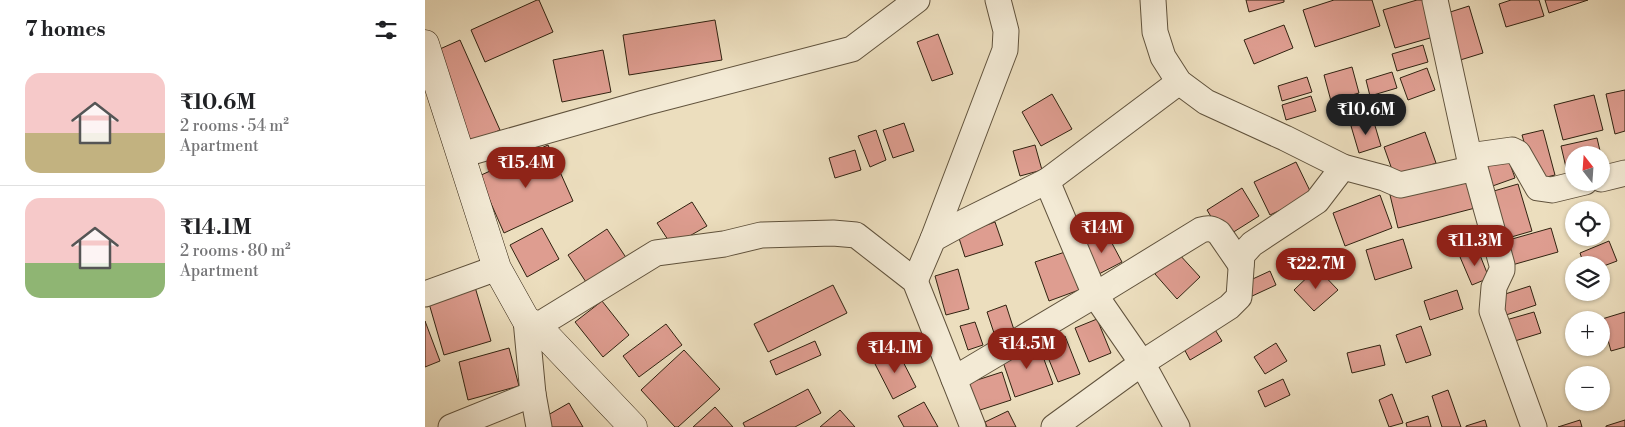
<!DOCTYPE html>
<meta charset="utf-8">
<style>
body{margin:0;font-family:"Libre Bodoni",serif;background:#f2f2f2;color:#202124;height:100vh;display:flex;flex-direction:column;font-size:19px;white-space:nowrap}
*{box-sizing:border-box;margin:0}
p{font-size:16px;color:#757577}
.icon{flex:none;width:28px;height:28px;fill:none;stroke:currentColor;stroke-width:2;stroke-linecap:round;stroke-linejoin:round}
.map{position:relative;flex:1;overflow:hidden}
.drawer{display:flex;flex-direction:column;background:#fff;width:425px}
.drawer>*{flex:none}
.needle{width:32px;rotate:343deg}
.buttons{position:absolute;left:1140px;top:146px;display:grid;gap:10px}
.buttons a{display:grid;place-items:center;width:45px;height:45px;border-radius:50%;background:#fff;box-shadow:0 1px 4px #0004;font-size:25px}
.price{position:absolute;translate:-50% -42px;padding:0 11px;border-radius:18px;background:#8f2418;color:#fff;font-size:16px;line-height:32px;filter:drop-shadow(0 1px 2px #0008)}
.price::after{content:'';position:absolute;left:50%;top:30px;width:15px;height:11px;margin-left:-8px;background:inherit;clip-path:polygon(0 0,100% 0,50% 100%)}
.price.current{background:#222;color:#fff}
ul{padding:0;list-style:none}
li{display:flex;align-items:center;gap:15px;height:125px;padding:0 25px}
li+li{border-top:1px solid #e0e0e0}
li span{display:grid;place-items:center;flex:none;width:140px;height:100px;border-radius:15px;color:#555}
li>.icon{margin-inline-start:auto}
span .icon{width:60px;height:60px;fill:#fffc;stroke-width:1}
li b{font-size:21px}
h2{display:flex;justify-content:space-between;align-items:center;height:60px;padding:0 25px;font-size:21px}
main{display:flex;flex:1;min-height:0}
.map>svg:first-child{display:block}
.building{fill:#de9d90;stroke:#312311}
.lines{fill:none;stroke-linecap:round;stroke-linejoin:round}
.street-casing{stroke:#60523c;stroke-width:27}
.secondary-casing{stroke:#312311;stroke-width:29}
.street{stroke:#f3ead5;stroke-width:25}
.secondary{stroke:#f3ead5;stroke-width:28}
</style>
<main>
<section class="drawer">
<h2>7 homes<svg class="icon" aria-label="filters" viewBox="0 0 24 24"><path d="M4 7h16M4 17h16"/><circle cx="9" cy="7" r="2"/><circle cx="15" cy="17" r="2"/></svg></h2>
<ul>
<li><span style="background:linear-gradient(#f6c9c9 60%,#c2b280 0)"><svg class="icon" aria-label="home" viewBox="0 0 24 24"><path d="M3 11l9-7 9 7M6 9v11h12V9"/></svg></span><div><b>₹10.6M</b><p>2 rooms · 54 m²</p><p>Apartment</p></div></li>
<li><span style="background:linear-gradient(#f6c9c9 65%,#8fb573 0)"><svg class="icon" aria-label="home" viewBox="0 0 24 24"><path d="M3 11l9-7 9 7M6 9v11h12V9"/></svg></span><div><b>₹14.1M</b><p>2 rooms · 80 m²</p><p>Apartment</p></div></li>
</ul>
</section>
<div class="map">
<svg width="1200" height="427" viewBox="0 0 1200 427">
<rect width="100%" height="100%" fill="#ecdebe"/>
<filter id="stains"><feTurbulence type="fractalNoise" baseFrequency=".004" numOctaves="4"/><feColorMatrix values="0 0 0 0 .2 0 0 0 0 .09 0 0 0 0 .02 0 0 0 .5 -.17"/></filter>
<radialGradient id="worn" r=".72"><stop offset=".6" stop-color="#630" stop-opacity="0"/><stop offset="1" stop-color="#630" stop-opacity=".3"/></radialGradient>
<g class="building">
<path d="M112 0H114L128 32 60 62 46 30Z"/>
<path d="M821 0H859V2L824 12Z"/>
<path d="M909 0H947L955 26 890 47 878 10Z"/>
<path d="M992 0H1002L1012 36 970 48 958 10Z"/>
<path d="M1086 0H1114L1119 16 1081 27 1074 4Z"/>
<path d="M1120 0H1163L1124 13Z"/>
<path d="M1044 6 1058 53 1032 61 1019 14Z"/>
<path d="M290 20 297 60 204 75 198 35Z"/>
<path d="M859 25 868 48 829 64 819 40Z"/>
<path d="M513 34 528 74 507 81 492 42Z"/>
<path d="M35 40 75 130 46 143 6 53Z"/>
<path d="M998 45 1003 62 972 71 967 54Z"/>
<path d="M178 50 186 92 137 102 128 60Z"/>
<path d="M927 67 934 93 906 101 899 75Z"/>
<path d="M1002 68 1010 90 983 100 975 78Z"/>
<path d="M967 72 972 88 945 96 941 80Z"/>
<path d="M882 77 887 92 857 101 853 86Z"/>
<path d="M1200 90V131L1190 134 1181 94Z"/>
<path d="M627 94 647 129 616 146 597 112Z"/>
<path d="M1169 95 1178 130 1138 140 1129 105Z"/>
<path d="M886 96 891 111 861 120 857 105Z"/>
<path d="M948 119 956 146 934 153 926 126Z"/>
<path d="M479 123 489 151 468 158 458 130Z"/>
<path d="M451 130 461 160 445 167 433 136Z"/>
<path d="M1118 130 1130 175 1110 180 1097 135Z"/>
<path d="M1000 132 1011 163 970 178 959 147Z"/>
<path d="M1172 138 1176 155H1149V174L1143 176 1136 146Z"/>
<path d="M123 145 148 201 79 233 54 176Z"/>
<path d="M610 145 617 170 595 176 588 151Z"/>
<path d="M430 150 436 170 410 178 404 158Z"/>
<path d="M1083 158 1090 178 1062 188 1055 168Z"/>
<path d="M871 162 887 195 845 215 829 182Z"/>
<path d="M1045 174 1054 207 973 228 965 195Z"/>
<path d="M1093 184 1107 231 1076 240 1062 193Z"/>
<path d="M817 188 834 216 799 238 782 210Z"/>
<path d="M955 195 967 228 920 246 908 213Z"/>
<path d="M267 202 282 226 247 246 232 223Z"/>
<path d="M570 222 578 245 540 257 533 235Z"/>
<path d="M117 228 134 259 102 277 85 245Z"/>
<path d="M1126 228 1133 252 1087 265 1080 241Z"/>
<path d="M182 229 202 259 163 285 143 255Z"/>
<path d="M681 232 697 262 672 275 656 246Z"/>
<path d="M978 239 987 268 950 280 941 250Z"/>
<path d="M1184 241 1192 261 1176 267V265H1159L1155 253Z"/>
<path d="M1053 250 1064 278 1047 285 1035 257Z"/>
<path d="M640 252 654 290 624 301 610 262Z"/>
<path d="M753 253 775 277 752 299 730 274Z"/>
<path d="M892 268 913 290 889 311 869 290Z"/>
<path d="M533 269 544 309 521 315 510 276Z"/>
<path d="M845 271 851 285 825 297 819 283Z"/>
<path d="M408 285 422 313 343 352 329 324Z"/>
<path d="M1105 286 1111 305 1078 316 1071 297Z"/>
<path d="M50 287 66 341 19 355 3 300Z"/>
<path d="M1032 290 1038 309 1005 320 999 301Z"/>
<path d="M177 301 204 335 178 357 150 322Z"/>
<path d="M581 305 590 333 571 339 562 312Z"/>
<path d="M1109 312 1116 333 1080 344 1074 322Z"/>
<path d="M1200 312V347L1186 351 1177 319Z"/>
<path d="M672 319 686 353 664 362 650 328Z"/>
<path d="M0 321 15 361 0 367Z"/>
<path d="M550 322 558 345 543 350 535 326Z"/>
<path d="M241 324 257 345 214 377 198 356Z"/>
<path d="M996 326 1006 355 981 363 971 335Z"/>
<path d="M789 328 797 341 765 360 758 347Z"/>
<path d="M640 336 655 374 633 382 618 345Z"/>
<path d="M390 341 396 355 351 375 345 361Z"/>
<path d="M613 343 628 384 590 397 576 356Z"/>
<path d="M851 343 862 361 840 374 829 357Z"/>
<path d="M955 345 960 365 927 373 922 353Z"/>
<path d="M84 348 94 386 43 400 34 362Z"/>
<path d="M259 350 295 389 253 427H250L216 390Z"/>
<path d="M472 350 491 387 468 399 449 362Z"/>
<path d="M577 372 586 400 552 411 543 383Z"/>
<path d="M858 379 865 395 840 407 833 391Z"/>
<path d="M383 389 396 413 370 427H320L318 423Z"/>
<path d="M1023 390 1036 427H1017L1007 396Z"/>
<path d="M967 394 978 423 964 427 954 400Z"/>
<path d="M499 402 513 427H479L473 416Z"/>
<path d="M144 403 158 427H121L116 419Z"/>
<path d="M290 407 308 427H268Z"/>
<path d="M415 410 430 427H395Z"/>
<path d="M583 411 591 427H562L560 422Z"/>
<path d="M1003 416 1006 427H982L981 423Z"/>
<path d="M1060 420 1062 427H1041V426Z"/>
<path d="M1155 420 1157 427H1133Z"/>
<path d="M1200 420V427H1181V426Z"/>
</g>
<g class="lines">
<g class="street-casing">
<g id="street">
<path d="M728 0 730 32 738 57 754 82 781 102 860 138 918 167 959 178 975 185 1050 168 1077 265V270L1069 287 1067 311 1109 427"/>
<path d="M1010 0 1044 156 1087 150 1093 153 1113 188 1127 190 1160 182"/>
<path d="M36 155 219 103 427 49 492 0"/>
<path d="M1176 179 1200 173"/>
<path d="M622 181 754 82"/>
<path d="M508 239 580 50 581 31 573 0"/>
<path d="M490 281 508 239 539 222 622 181 670 295 717 363 629 427"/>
<path d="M0 294 72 268"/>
<path d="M101 320 108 394 114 427"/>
<path d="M112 326 231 253 299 244 336 235 408 233 431 235 490 281 548 427"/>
<path d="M529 379 670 295 776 230C783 228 787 228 794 233L816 265"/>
<path d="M26 427 108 394"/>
<path d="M752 427 717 363 804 307 814 297 817 255 827 244 892 201 918 167"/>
</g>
</g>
<g class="secondary-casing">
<path id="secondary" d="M0 44 72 268 101 320 112 326 208 427"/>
</g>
<use href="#street" class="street"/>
<use href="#secondary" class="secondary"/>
</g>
<rect width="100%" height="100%" filter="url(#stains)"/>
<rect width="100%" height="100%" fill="url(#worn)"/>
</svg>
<div class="buttons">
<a><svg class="needle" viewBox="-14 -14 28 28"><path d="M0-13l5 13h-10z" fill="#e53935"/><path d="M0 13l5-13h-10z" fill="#757577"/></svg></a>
<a><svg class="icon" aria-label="locate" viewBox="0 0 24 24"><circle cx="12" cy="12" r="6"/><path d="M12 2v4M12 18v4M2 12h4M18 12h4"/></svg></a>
<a><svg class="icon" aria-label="layers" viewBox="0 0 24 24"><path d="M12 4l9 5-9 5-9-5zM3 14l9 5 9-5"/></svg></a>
<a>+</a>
<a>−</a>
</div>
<b class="price current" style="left:941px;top:136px">₹10.6M</b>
<b class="price" style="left:101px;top:189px">₹15.4M</b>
<b class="price" style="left:677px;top:254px">₹14M</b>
<b class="price" style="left:1050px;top:267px">₹11.3M</b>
<b class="price" style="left:891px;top:290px">₹22.7M</b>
<b class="price" style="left:602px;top:370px">₹14.5M</b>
<b class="price" style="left:470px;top:374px">₹14.1M</b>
</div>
</main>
